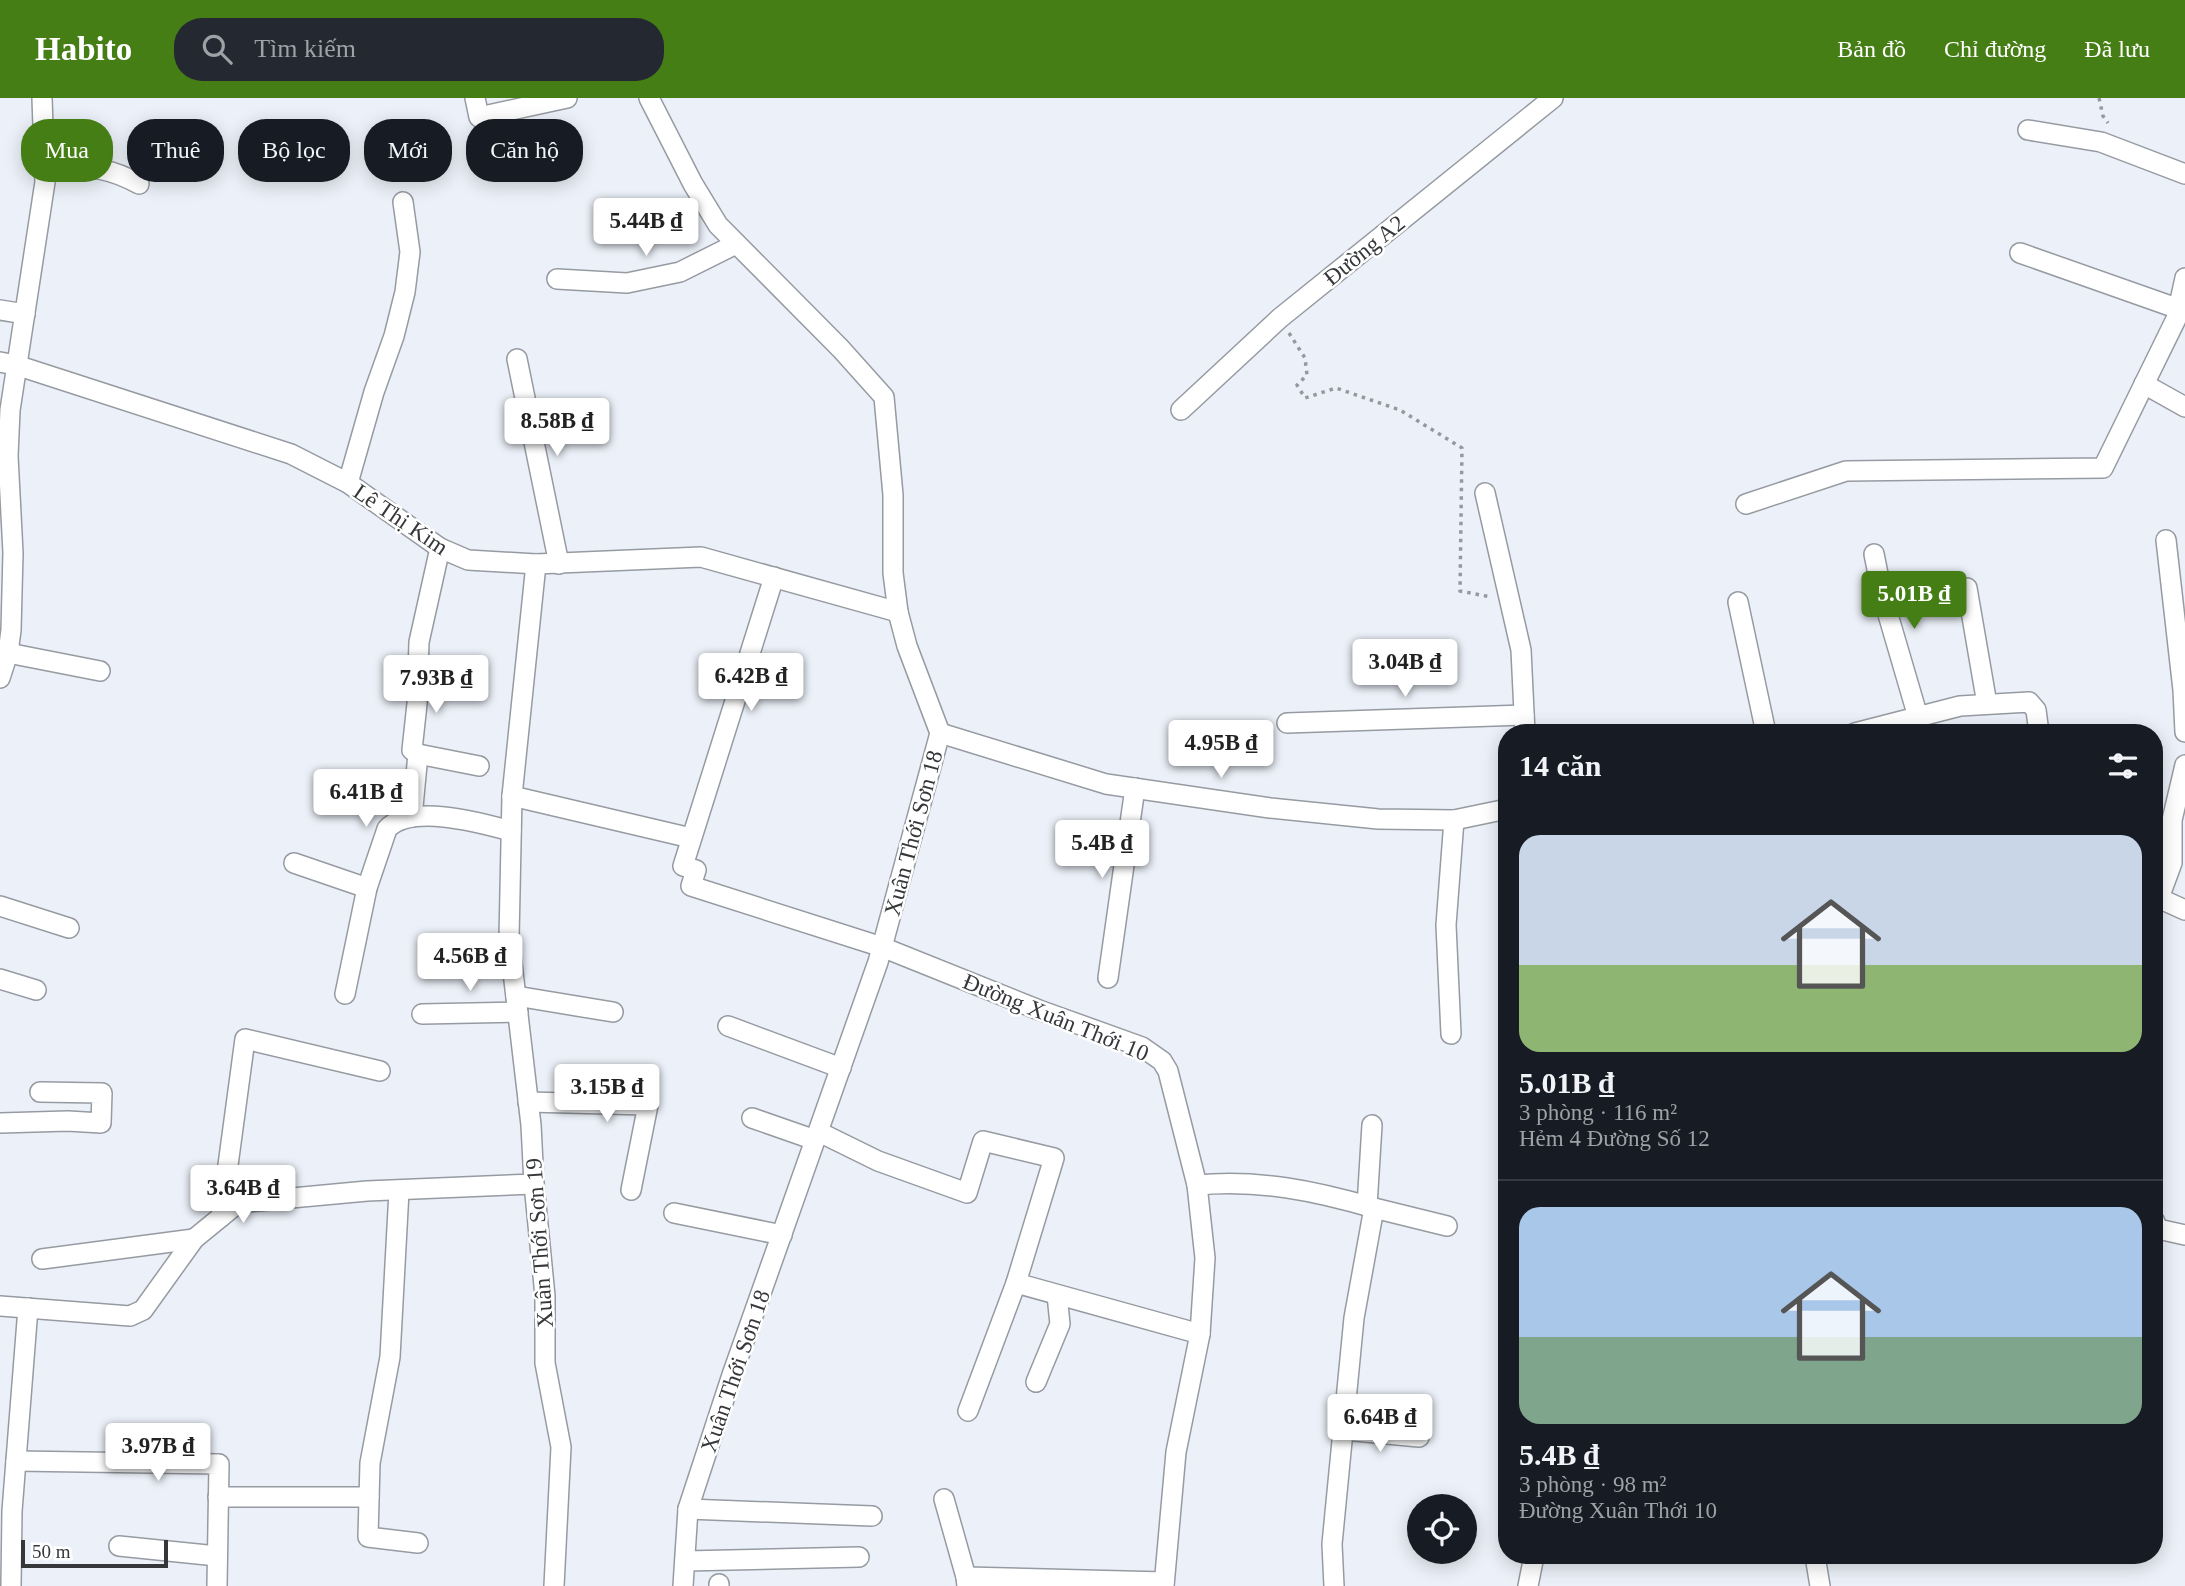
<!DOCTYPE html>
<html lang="vi">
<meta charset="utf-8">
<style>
body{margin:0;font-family:"Times New Roman",serif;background:#242831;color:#f1f3f6;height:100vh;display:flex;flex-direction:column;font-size:26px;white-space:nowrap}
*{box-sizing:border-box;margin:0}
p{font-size:23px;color:#9ea1a6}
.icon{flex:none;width:38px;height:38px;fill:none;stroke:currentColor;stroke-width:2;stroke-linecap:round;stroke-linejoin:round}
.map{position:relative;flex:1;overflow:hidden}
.sheet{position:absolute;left:1498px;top:626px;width:665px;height:840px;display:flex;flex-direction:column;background:#171b24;border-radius:28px;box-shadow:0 4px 18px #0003}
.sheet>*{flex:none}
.banner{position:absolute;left:21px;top:21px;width:665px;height:63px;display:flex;gap:14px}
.fabs{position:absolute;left:1407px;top:1396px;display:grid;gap:14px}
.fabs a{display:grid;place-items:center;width:70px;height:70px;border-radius:50%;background:#171b24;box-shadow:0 4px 18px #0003;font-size:35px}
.scale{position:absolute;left:21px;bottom:18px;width:147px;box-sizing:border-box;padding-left:7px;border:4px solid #35373a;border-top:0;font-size:19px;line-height:24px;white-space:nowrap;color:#35373a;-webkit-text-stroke:5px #fff;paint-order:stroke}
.price{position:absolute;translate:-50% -60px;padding:0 16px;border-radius:7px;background:#fff;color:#222;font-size:23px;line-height:46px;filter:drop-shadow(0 2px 4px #0008)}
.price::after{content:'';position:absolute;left:50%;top:42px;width:21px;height:16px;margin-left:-10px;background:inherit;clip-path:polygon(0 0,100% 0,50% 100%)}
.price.current{background:#467e16;color:#fff}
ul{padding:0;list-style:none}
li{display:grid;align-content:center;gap:14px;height:371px;padding:0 21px}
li+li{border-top:2px solid #363941}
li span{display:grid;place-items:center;height:217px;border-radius:21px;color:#555}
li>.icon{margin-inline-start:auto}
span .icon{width:126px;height:126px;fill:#fffc;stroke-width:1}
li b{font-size:30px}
h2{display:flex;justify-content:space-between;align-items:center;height:84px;padding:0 21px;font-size:30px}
.chip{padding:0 24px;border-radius:28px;background:#171b24;box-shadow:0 4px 18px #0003;font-size:24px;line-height:63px}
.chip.current{background:#467e16;color:#fff}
header{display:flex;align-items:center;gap:42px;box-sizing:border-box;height:98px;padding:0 35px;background:#467e16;color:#fff}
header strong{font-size:33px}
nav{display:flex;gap:38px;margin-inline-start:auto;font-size:24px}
.search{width:490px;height:63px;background:#242831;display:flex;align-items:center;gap:18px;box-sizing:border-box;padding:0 24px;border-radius:28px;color:#9ea1a6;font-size:26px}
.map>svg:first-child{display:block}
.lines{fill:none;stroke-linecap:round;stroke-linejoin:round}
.minor-casing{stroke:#969ba2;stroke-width:22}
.path{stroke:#95999f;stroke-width:3.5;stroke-dasharray:3.5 5;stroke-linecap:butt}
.minor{stroke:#fff;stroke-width:19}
.labels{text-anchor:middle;stroke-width:5;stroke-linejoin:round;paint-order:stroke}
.street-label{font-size:23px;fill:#35373a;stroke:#fff}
</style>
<header>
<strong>Habito</strong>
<div class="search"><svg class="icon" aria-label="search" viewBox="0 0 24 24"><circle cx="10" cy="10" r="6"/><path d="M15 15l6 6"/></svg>Tìm kiếm</div>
<nav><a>Bản đồ</a><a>Chỉ đường</a><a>Đã lưu</a></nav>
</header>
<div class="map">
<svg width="2185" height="1488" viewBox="0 0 2185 1488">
<rect width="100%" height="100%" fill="#ecf1f9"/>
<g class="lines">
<g class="minor-casing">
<g id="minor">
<path d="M475 0 479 19 567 0"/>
<path d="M649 0 693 86 718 127 841 251 884 299 893 397V475L898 514 907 548 940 635 878 864 732 1277 688 1411 683 1488"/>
<path d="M2028 32 2101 44 2185 76"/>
<path d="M45 66C82 69 105 67 139 86"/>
<path d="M2020 155 2179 211"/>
<path d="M557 181 627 185 680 174 736 146"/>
<path d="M0 212 25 216"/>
<path d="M517 261 559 466"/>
<path d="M0 264 16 267 291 356 348 385 440 450 468 462 536 466 701 459 898 514"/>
<path d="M2144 286 2185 309"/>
<path d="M1181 312 1280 220 1553 0"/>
<path d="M348 385 374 294 394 238 405 194 410 154 403 104"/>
<path d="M1485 395 1521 552 1525 635"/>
<path d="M1746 406 1846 373 2103 370 2176 221 2185 180"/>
<path d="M2166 442 2183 592 2185 634"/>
<path d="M440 450 419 544 417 606 412 652 418 656 479 668"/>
<path d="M1874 456 1882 496 1918 619"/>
<path d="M536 466 512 698 509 840 531 1027 534 1086 545 1198V1265L561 1349 554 1488"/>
<path d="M774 479 683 768 696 772 691 788 882 849 1039 912 1142 949 1162 963 1168 973 1197 1087 1205 1160 1200 1236 1176 1354 1164 1488"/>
<path d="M1967 490 1987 606"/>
<path d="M1738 504 1766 635"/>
<path d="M8 555 100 573"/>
<path d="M0 580 8 555 11 532 13 455 8 358 10 312 45 84 42 0"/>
<path d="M1287 625 1524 617"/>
<path d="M940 635 1106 686 1270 710 1378 721 1454 722 1507 711"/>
<path d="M1855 635 1960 608 2029 604 2036 612 2039 635"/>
<path d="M512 698 691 740"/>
<path d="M412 719 418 656"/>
<path d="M294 765 367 790"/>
<path d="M2154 798 2185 812"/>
<path d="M2159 800 2172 765V722L2185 667"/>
<path d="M0 808 69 830"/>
<path d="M1108 880 1135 690"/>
<path d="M0 881 36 892"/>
<path d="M345 896 367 790 387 731C411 705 481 725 511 733"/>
<path d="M516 898 613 914"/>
<path d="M422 916 518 914"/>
<path d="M728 928 841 970"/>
<path d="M1451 936 1446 827 1454 722"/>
<path d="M528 1004 648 1007 631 1092"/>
<path d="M752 1020 815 1042"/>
<path d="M0 1025 68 1023 101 1025 102 995 40 994"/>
<path d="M819 1034 878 1063 967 1095 983 1043 1054 1060 1016 1185 1200 1236"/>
<path d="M1197 1087C1258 1081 1316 1093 1374 1110"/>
<path d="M399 1093 390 1259 370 1365 368 1439 418 1445"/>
<path d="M1367 1108 1372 1027"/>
<path d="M674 1115 782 1137"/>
<path d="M221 1119 245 941 380 973"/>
<path d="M2154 1122 2158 1131 2185 1137"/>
<path d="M42 1161 194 1141"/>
<path d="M0 1208 130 1218 143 1212 194 1141 238 1105 367 1093 534 1086"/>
<path d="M1036 1284 1060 1226 1057 1197"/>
<path d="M968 1313 1016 1185"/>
<path d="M1344 1332 1419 1339"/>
<path d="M16 1363 219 1366 217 1488"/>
<path d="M218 1399H369"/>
<path d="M944 1401 966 1479"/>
<path d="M688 1411 872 1418"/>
<path d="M119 1448 217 1458"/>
<path d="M1815 1458 1820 1488"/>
<path d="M685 1463 859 1459"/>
<path d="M11 1488 12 1413 28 1210"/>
<path d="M719 1488V1486"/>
<path d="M967 1488 966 1479 1164 1484"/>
<path d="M1334 1488 1332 1446 1354 1220 1374 1110 1447 1128"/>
<path d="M1528 1488 1534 1458"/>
</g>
</g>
<g class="path">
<path d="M2099 0 2103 18 2108 25"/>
<path d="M1289 235 1305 260 1307 277 1297 287 1305 300 1336 290 1400 312 1462 350 1460 493 1491 499"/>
</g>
<use href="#minor" class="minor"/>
</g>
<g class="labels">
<g class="street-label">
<text transform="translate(1364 152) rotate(-39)" y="8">Đường A2</text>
<text transform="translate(401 421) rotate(34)" y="8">Lê Thị Kim</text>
<text transform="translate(913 735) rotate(-75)" y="8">Xuân Thới Sơn 18</text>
<text transform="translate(1056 919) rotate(22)" y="8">Đường Xuân Thới 10</text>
<text transform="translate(539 1145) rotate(-94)" y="8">Xuân Thới Sơn 19</text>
<text transform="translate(735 1273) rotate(-71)" y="8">Xuân Thới Sơn 18</text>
</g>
</g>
</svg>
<div class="fabs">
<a><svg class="icon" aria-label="locate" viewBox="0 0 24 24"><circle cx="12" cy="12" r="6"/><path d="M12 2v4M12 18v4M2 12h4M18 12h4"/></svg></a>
</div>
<div class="scale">50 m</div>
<b class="price" style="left:646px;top:160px">5.44B ₫</b>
<b class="price" style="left:557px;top:360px">8.58B ₫</b>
<b class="price current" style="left:1914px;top:533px">5.01B ₫</b>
<b class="price" style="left:1405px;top:601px">3.04B ₫</b>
<b class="price" style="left:751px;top:615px">6.42B ₫</b>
<b class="price" style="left:436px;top:617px">7.93B ₫</b>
<b class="price" style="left:1221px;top:682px">4.95B ₫</b>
<b class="price" style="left:366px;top:731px">6.41B ₫</b>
<b class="price" style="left:1102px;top:782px">5.4B ₫</b>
<b class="price" style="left:470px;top:895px">4.56B ₫</b>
<b class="price" style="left:607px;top:1026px">3.15B ₫</b>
<b class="price" style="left:243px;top:1127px">3.64B ₫</b>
<b class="price" style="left:1380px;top:1356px">6.64B ₫</b>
<b class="price" style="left:158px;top:1385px">3.97B ₫</b>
<div class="banner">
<a class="chip current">Mua</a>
<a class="chip">Thuê</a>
<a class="chip">Bộ lọc</a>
<a class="chip">Mới</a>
<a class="chip">Căn hộ</a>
</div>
<section class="sheet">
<h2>14 căn<svg class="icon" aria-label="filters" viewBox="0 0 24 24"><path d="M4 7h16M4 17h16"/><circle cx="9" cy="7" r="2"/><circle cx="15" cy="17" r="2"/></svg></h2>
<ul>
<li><span style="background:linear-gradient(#c9d6e8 60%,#8fb573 0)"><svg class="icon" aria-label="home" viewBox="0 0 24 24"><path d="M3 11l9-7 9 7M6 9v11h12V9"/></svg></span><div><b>5.01B ₫</b><p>3 phòng · 116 m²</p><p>Hẻm 4 Đường Số 12</p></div></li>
<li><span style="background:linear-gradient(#a9c7e8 60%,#7fa58c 0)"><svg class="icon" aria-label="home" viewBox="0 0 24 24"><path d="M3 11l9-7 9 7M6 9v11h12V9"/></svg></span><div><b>5.4B ₫</b><p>3 phòng · 98 m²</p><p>Đường Xuân Thới 10</p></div></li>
</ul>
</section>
</div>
